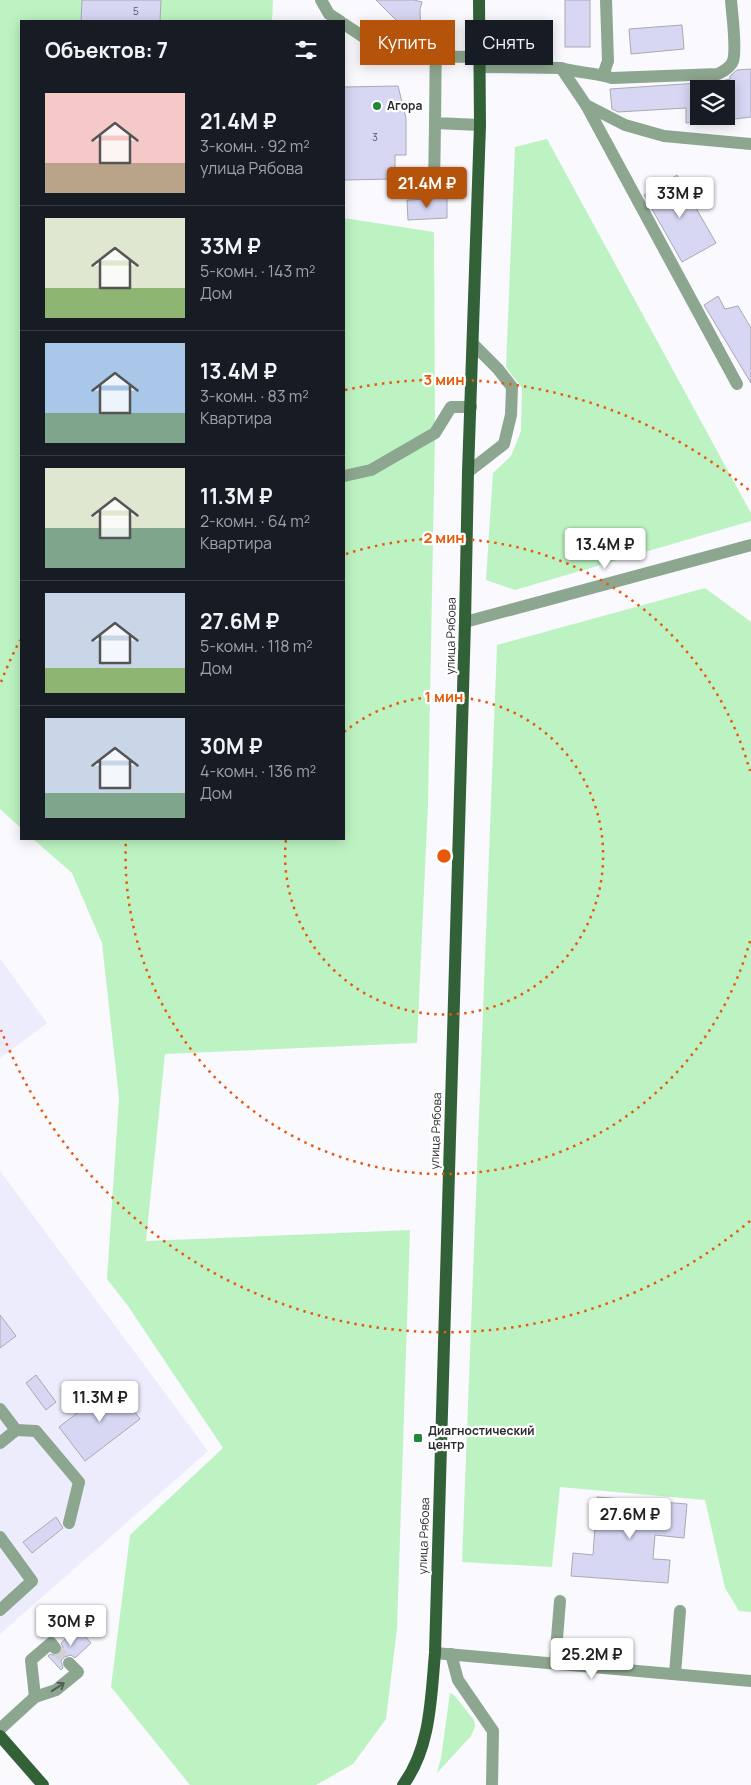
<!DOCTYPE html>
<html lang="ru">
<meta charset="utf-8">
<style>
body{margin:0;font-family:Manrope,sans-serif;background:#242831;color:#f1f3f6;height:100vh;display:flex;flex-direction:column;font-size:19px;white-space:nowrap}
*{box-sizing:border-box;margin:0}
p{font-size:16px;color:#9ea1a6}
.icon{flex:none;width:28px;height:28px;fill:none;stroke:currentColor;stroke-width:2;stroke-linecap:round;stroke-linejoin:round}
.map{position:relative;flex:1;overflow:hidden}
.side{position:absolute;left:20px;top:20px;width:325px;height:820px;display:flex;flex-direction:column;background:#171b24;border-radius:0px;box-shadow:0 2px 12px #0003}
.side>*{flex:none}
.top-card{position:absolute;left:360px;top:20px;width:315px;height:45px;display:flex;gap:10px}
.buttons{position:absolute;left:690px;top:80px;display:grid;gap:10px}
.buttons a{display:grid;place-items:center;width:45px;height:45px;border-radius:0px;background:#171b24;box-shadow:0 2px 12px #0003;font-size:25px}
.price{position:absolute;translate:-50% -42px;padding:0 11px;border-radius:5px;background:#fff;color:#222;font-size:16px;line-height:32px;filter:drop-shadow(0 1px 2px #0008)}
.price::after{content:'';position:absolute;left:50%;top:30px;width:15px;height:11px;margin-left:-8px;background:inherit;clip-path:polygon(0 0,100% 0,50% 100%)}
.price.active{background:#b45309;color:#fff}
ul{padding:0;list-style:none}
li{display:flex;align-items:center;gap:15px;height:125px;padding:0 25px}
li+li{border-top:1px solid #363941}
li span{display:grid;place-items:center;flex:none;width:140px;height:100px;border-radius:0px;color:#555}
li>.icon{margin-inline-start:auto}
span .icon{width:60px;height:60px;fill:#fffc;stroke-width:1}
li b{font-size:21px}
h2{display:flex;justify-content:space-between;align-items:center;height:60px;padding:0 25px;font-size:21px}
.chip{padding:0 18px;border-radius:0px;background:#171b24;box-shadow:0 2px 12px #0003;font-size:18px;line-height:45px}
.chip.active{background:#b45309;color:#fff}
.map>svg:first-child{display:block}
.built{fill:#ececfc}
.green{fill:#bdf3c2}
.building{fill:#d7d6f3;stroke:#a9a9b4}
.lines{fill:none;stroke-linecap:round;stroke-linejoin:round}
.minor-tunnel{stroke:#d0d0d5;stroke-width:12;stroke-dasharray:12 6;stroke-linecap:butt}
.minor{stroke:#8da68f;stroke-width:12}
.major{stroke:#326138;stroke-width:12}
.oneway{stroke:#525c55}
.ring{fill:none;stroke:#e8590c;stroke-width:2.5;stroke-dasharray:2.5 5}
.poi-dot{fill:#24863a;stroke:#fff;stroke-width:2}
.labels{text-anchor:middle;stroke-width:4.5;stroke-linejoin:round;paint-order:stroke}
.number-label{font-size:10px;fill:#565660}
.poi-label{font-size:12px;font-weight:bold;fill:#2b2b2f;stroke:#fff;text-anchor:start}
.street-label{font-size:12px;fill:#2b2b2f;stroke:#fff}
.centre{fill:#e8590c;stroke:#fff;stroke-width:2.5}
.ring-label{font-size:15px;text-anchor:middle;font-weight:bold;fill:#e8590c;stroke:#fff;stroke-width:4.5;stroke-linejoin:round;paint-order:stroke}
</style>
<div class="map">
<svg width="751" height="1785" viewBox="0 0 751 1785">
<rect width="100%" height="100%" fill="#f9f9fe"/>
<g class="built">
<path d="M0 959 47 1023 0 1058Z"/>
<path d="M0 1171 208 1451 0 1634Z"/>
</g>
<g class="green">
<path d="M0 0H273L272 21H21V828L0 809Z"/>
<path d="M547 139 751 513V521L515 590 486 580 493 473 511 456 521 431 522 388 506 367 515 147Z"/>
<path d="M344 218 434 232 435 433 428 804 417 1043 165 1054 146 1241 410 1230 397 1629 386 1719 353 1764 316 1785H190L111 1687 130 1535 223 1448 128 1306 107 1279 119 1098 102 943 72 873 33 839H344Z"/>
<path d="M705 588 751 622V1612L739 1611 725 1588 705 1500 560 1487 552 1567 462 1562 497 645Z"/>
<path d="M450 1693 454 1695 474 1720 475 1727 471 1736 437 1773 441 1758Z"/>
</g>
<g class="building">
<path d="M82 0H161L160 21H81Z"/>
<path d="M376 0H414L422 2 420 9 421 47 396 46V20Z"/>
<rect x="565" y="0" width="25" height="47"/>
<path d="M682 25 684 49 631 54 629 29Z"/>
<path d="M751 69V117L726 120V89H706V83L718 82 730 79V76L737 70Z"/>
<path d="M699 83V122L686 123V108L618 112 612 109 610 89Z"/>
<path d="M398 86 406 118V155H395V179L344 180V87Z"/>
<path d="M677 175 716 243 682 262 644 195Z"/>
<path d="M447 198V218L408 220 407 200Z"/>
<path d="M718 296 725 309 738 306 751 328V383L704 305Z"/>
<path d="M0 1315 16 1336 0 1348Z"/>
<path d="M36 1375 56 1402 46 1410 26 1383Z"/>
<path d="M114 1385 140 1419 85 1461 59 1427Z"/>
<path d="M597 1497 687 1504 684 1538 655 1535 653 1559 670 1560 668 1583 571 1576 573 1553 593 1555Z"/>
<path d="M56 1517 63 1528 32 1553 23 1542Z"/>
<path d="M78 1628 91 1643 75 1658 71 1655 64 1657 61 1661 63 1668 61 1670 48 1656 50 1654 56 1656 60 1654 63 1647 61 1643Z"/>
</g>
<g class="lines">
<path class="minor-tunnel" d="M55 1648 69 1663"/>
<g class="minor">
<path d="M321 0 329 14 340 21"/>
<path d="M344 24 392 56 480 57"/>
<path d="M436 29 435 123 480 125"/>
<path d="M480 67 561 68 586 105 625 125 664 136 751 144"/>
<path d="M561 68C578 73 597 73 612 78L718 74C724 71 731 67 733 61 737 49 732 14 731 0"/>
<path d="M603 75 608 61 606 0"/>
<path d="M586 105 737 384"/>
<path d="M407 190H434L435 123"/>
<path d="M468 472 504 444 511 415 512 387 498 369 473 344"/>
<path d="M344 476 371 470 435 433 451 407H471"/>
<path d="M465 622 751 545"/>
<path d="M0 1409 16 1430 0 1443"/>
<path d="M16 1430 36 1431 79 1482 69 1523"/>
<path d="M0 1537 32 1581 0 1610"/>
<path d="M435 1653 751 1681"/>
<path d="M451 1654 458 1680 493 1731 492 1785"/>
<path d="M555 1663 560 1601"/>
<path d="M675 1674 680 1611"/>
<path d="M35 1697 31 1660 51 1643 55 1648"/>
<path d="M0 1729 35 1697 56 1690 78 1672 69 1663"/>
</g>
<g class="major">
<path d="M0 1736 43 1785"/>
<path d="M403 1785C431 1748 431 1696 435 1653L465 622 468 472 480 125 479 0"/>
</g>
</g>
<defs><path id="oneway-shaft" d="M-6 0H5M1.5-3L5.5 0L1.5 3" fill="none" stroke-width="1.6" stroke-linecap="round" stroke-linejoin="round" transform="scale(1.25)"/></defs>
<use class="oneway" href="#oneway-shaft" transform="translate(58 1687) rotate(-33)"/>
<g class="ring">
<path d="M344 732A159 159 0 1 1 286 839"/>
<path d="M750 941A318 318 0 0 1 126 839M346 554A318 318 0 0 1 750 771"/>
<path d="M750 1221A476 476 0 0 1 1 1030M1 682A476 476 0 0 1 20 640M345 390A476 476 0 0 1 750 491"/>
</g>
<g class="poi-dot">
<circle cx="377" cy="106" r="5"/>
<rect x="413" y="1433" width="10" height="10" rx="2.5"/>
</g>
<g class="labels">
<g class="number-label">
<text x="136" y="15">5</text>
<text x="375" y="141">3</text>
</g>
<g class="poi-label">
<text x="387" y="110">Агора</text>
<text x="428" y="1435">Диагностический<tspan x="428" dy="14">центр</tspan></text>
</g>
<g class="street-label">
<text transform="translate(451 636) rotate(-89)" y="4">улица Рябова</text>
<text transform="translate(436 1131) rotate(-88)" y="4">улица Рябова</text>
<text transform="translate(424 1536) rotate(-88)" y="4">улица Рябова</text>
</g>
</g>
<circle cx="444" cy="856" r="8" class="centre"/>
<g class="ring-label">
<text x="444" y="385">3 мин</text>
<text x="444" y="543">2 мин</text>
<text x="444" y="702">1 мин</text>
</g>
</svg>
<div class="buttons">
<a><svg class="icon" aria-label="layers" viewBox="0 0 24 24"><path d="M12 4l9 5-9 5-9-5zM3 14l9 5 9-5"/></svg></a>
</div>
<b class="price active" style="left:427px;top:209px">21.4M ₽</b>
<b class="price" style="left:680px;top:219px">33M ₽</b>
<b class="price" style="left:605px;top:570px">13.4M ₽</b>
<b class="price" style="left:100px;top:1423px">11.3M ₽</b>
<b class="price" style="left:630px;top:1540px">27.6M ₽</b>
<b class="price" style="left:71px;top:1647px">30M ₽</b>
<b class="price" style="left:592px;top:1680px">25.2M ₽</b>
<div class="top-card">
<a class="chip active">Купить</a>
<a class="chip">Снять</a>
</div>
<section class="side">
<h2>Объектов: 7<svg class="icon" aria-label="filters" viewBox="0 0 24 24"><path d="M4 7h16M4 17h16"/><circle cx="9" cy="7" r="2"/><circle cx="15" cy="17" r="2"/></svg></h2>
<ul>
<li><span style="background:linear-gradient(#f6c9c9 70%,#b9a48a 0)"><svg class="icon" aria-label="home" viewBox="0 0 24 24"><path d="M3 11l9-7 9 7M6 9v11h12V9"/></svg></span><div><b>21.4M ₽</b><p>3-комн. · 92 m²</p><p>улица Рябова</p></div></li>
<li><span style="background:linear-gradient(#dfe7d0 70%,#8fb573 0)"><svg class="icon" aria-label="home" viewBox="0 0 24 24"><path d="M3 11l9-7 9 7M6 9v11h12V9"/></svg></span><div><b>33M ₽</b><p>5-комн. · 143 m²</p><p>Дом</p></div></li>
<li><span style="background:linear-gradient(#a9c7e8 70%,#7fa58c 0)"><svg class="icon" aria-label="home" viewBox="0 0 24 24"><path d="M3 11l9-7 9 7M6 9v11h12V9"/></svg></span><div><b>13.4M ₽</b><p>3-комн. · 83 m²</p><p>Квартира</p></div></li>
<li><span style="background:linear-gradient(#dfe7d0 60%,#7fa58c 0)"><svg class="icon" aria-label="home" viewBox="0 0 24 24"><path d="M3 11l9-7 9 7M6 9v11h12V9"/></svg></span><div><b>11.3M ₽</b><p>2-комн. · 64 m²</p><p>Квартира</p></div></li>
<li><span style="background:linear-gradient(#c9d6e8 75%,#8fb573 0)"><svg class="icon" aria-label="home" viewBox="0 0 24 24"><path d="M3 11l9-7 9 7M6 9v11h12V9"/></svg></span><div><b>27.6M ₽</b><p>5-комн. · 118 m²</p><p>Дом</p></div></li>
<li><span style="background:linear-gradient(#c9d6e8 75%,#7fa58c 0)"><svg class="icon" aria-label="home" viewBox="0 0 24 24"><path d="M3 11l9-7 9 7M6 9v11h12V9"/></svg></span><div><b>30M ₽</b><p>4-комн. · 136 m²</p><p>Дом</p></div></li>
</ul>
</section>
</div>
